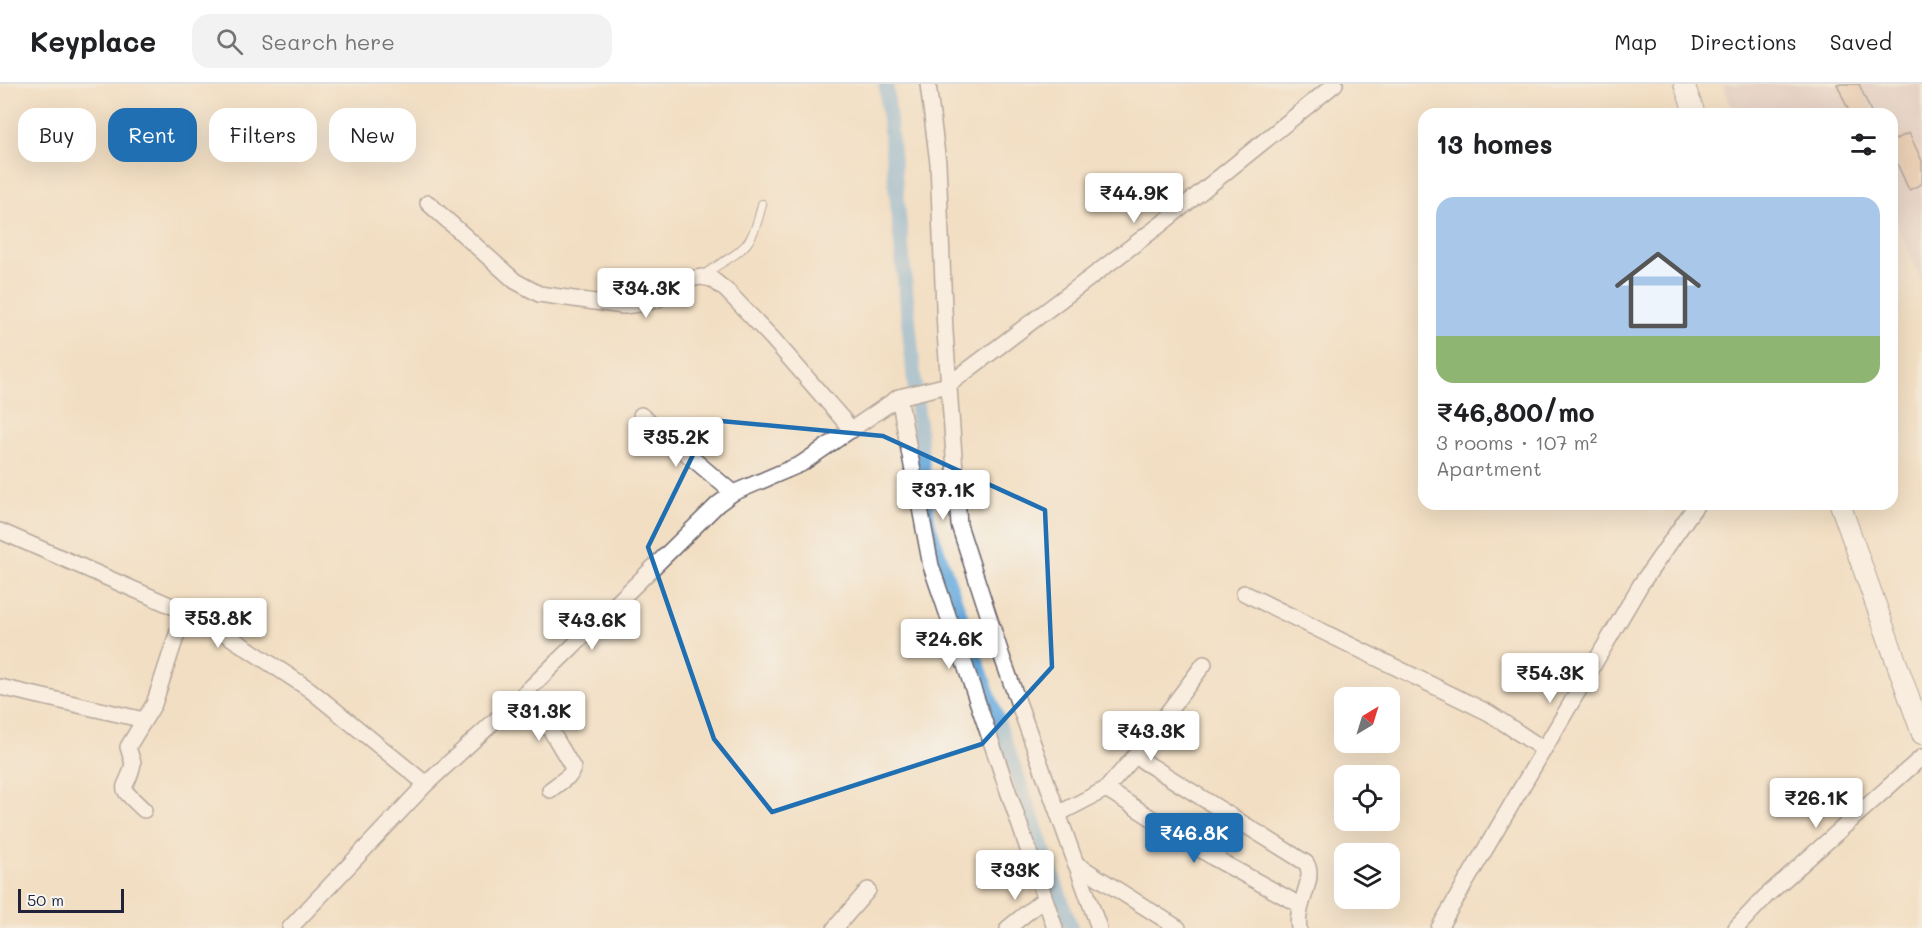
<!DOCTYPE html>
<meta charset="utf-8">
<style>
body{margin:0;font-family:Mali,sans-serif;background:#f2f2f2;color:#202124;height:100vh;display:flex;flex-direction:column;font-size:22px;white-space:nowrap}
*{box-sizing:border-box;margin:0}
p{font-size:20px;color:#757577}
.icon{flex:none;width:33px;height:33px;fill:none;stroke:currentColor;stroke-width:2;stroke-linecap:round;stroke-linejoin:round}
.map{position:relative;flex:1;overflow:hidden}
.sheet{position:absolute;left:1418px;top:24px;width:480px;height:402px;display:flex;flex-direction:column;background:#fff;border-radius:18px;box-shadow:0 6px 24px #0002}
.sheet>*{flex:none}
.top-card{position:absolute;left:18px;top:24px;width:570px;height:54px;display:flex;gap:12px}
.needle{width:39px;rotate:38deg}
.buttons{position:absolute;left:1334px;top:603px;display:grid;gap:12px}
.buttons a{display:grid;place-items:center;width:66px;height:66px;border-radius:12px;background:#fff;box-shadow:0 6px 24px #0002;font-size:30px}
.scale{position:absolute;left:18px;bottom:15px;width:106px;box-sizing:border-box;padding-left:6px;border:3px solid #22223b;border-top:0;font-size:16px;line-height:21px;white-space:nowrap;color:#22223b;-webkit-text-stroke:4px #f6f6f2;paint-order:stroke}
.price{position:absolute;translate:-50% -51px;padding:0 14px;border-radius:6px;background:#fff;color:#222;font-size:20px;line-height:39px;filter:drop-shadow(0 2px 3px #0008)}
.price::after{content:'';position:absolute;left:50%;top:36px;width:18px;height:14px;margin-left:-9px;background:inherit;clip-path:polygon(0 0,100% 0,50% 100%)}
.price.active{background:#1f6fb2;color:#fff}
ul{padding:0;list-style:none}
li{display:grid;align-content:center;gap:12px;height:318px;padding:0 18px}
li span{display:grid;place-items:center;height:186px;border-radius:18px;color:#555}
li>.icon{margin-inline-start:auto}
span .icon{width:108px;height:108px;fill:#fffc;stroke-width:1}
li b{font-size:26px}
h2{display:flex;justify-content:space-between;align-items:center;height:72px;padding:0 18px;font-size:26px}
.tag{padding:0 21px;border-radius:18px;background:#fff;box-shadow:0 6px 24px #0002;font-size:21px;line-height:54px}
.tag.active{background:#1f6fb2;color:#fff}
header{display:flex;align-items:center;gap:36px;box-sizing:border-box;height:84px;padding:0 30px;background:#fff;border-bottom:2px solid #e0e0e0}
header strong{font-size:28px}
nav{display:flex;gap:33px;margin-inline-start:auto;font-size:21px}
.search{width:420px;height:54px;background:#f2f2f2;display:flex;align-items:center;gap:15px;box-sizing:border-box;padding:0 21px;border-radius:18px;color:#757577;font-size:22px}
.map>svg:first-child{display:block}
.industrial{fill:#d2bec3}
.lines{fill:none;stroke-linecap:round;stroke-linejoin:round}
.canal{stroke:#66a9db;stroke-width:15}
.building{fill:#dcb191}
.service-casing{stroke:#6b646b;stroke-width:10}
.minor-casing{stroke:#6b646b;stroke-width:18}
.tertiary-casing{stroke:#6b646b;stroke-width:22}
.service{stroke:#fff;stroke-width:8}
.minor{stroke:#fff;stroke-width:15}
.tertiary{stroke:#fff;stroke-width:20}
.marked{fill:none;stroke:#1f6fb2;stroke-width:4.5;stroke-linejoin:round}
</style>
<header>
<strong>Keyplace</strong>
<div class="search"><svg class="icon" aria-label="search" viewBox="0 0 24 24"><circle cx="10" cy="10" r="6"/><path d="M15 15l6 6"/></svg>Search here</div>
<nav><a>Map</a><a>Directions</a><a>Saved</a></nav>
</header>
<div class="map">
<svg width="1922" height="844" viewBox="0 0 1922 844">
<rect width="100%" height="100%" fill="#f6f6f2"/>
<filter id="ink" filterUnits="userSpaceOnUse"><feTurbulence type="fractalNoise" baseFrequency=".0167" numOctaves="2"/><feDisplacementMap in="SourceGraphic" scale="12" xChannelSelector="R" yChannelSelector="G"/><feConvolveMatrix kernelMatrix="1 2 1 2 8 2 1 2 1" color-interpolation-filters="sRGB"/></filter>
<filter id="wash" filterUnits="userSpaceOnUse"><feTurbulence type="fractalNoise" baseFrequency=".008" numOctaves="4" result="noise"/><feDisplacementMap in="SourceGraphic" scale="24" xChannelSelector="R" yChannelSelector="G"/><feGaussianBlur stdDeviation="1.35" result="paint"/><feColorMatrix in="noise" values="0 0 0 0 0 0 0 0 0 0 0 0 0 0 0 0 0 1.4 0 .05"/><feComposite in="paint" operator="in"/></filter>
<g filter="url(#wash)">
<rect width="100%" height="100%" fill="#f2dfc3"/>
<path class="industrial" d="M1723 0H1922V198L1892 127V30H1734Z"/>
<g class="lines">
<path class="canal" d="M886 0 928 440 1071 844"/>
</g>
<g id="blocks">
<g class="building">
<path d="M1837 0H1859L1872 30H1850Z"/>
<path d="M1909 49 1922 77V100L1909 106 1892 68V57Z"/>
</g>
</g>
</g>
<g filter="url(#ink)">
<use href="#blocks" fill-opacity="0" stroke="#6b646b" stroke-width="1.5"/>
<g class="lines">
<g class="service-casing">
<path id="service" d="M702 192C740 165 751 170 762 120"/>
</g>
<g class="minor-casing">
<g id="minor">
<path d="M928 0 938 79 945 248 959 441 1002 573 1099 844"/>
<path d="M428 119 515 197 539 210 623 222 639 220 656 216 691 195 701 193 712 195 727 207 772 254 852 346"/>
<path d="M899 313 931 482 1055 844"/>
<path d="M641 331 733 409"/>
<path d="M0 447 204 536 309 605 426 700"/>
<path d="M1244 509 1489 629 1543 665"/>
<path d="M0 603 144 636"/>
<path d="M524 610 544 635 573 684 570 691 550 706"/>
<path d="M1135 672 1306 779C1317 794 1294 824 1299 844"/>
<path d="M1106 705 1214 774 1300 821"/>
<path d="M144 726C112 696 128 710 133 679L128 663 154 620 177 550 189 528"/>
<path d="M1058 730 1106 705 1135 672 1204 580"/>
<path d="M1214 774 1237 737"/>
<path d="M1075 779 1178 844"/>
<path d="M290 844 426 700 524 610 718 420 733 409 801 380 899 313 948 301 1160 141 1335 0"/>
<path d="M835 844 868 806"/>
<path d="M1008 844 1044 815"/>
<path d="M1439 844 1641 500 1697 420"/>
<path d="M1736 844 1766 812 1922 673"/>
</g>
</g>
<g class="tertiary-casing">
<g id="tertiary">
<path d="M1684 0 1695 30"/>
<path d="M1840 420 1922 650"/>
</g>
</g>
<use href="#service" class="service"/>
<use href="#minor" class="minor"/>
<use href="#tertiary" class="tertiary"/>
</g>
</g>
<path d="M0 0H1922V844H0ZM710 336 883 352 1045 426 1052 583 982 660 772 728 714 655 648 463Z" fill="#f2dfc3" fill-opacity=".55" fill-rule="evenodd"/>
<path class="marked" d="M710 336 883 352 1045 426 1052 583 982 660 772 728 714 655 648 463Z"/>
</svg>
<div class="buttons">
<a><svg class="needle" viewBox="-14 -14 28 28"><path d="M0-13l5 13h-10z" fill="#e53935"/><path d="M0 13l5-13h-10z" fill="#757577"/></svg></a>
<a><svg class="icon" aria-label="locate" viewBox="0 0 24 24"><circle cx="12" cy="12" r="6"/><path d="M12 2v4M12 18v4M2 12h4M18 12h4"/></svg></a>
<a><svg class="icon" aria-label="layers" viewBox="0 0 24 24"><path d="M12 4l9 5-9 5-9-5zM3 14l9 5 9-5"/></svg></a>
</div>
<div class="scale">50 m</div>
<b class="price" style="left:1134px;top:140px">₹44.9K</b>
<b class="price" style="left:646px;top:235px">₹34.3K</b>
<b class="price" style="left:676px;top:384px">₹35.2K</b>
<b class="price" style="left:943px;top:437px">₹37.1K</b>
<b class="price" style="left:218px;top:565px">₹53.8K</b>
<b class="price" style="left:592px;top:567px">₹43.6K</b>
<b class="price" style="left:949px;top:586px">₹24.6K</b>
<b class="price" style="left:1550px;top:620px">₹54.3K</b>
<b class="price" style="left:539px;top:658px">₹31.3K</b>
<b class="price" style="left:1151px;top:678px">₹43.3K</b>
<b class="price" style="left:1816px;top:745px">₹26.1K</b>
<b class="price active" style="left:1194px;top:780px">₹46.8K</b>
<b class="price" style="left:1015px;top:817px">₹33K</b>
<div class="top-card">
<a class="tag">Buy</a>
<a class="tag active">Rent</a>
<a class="tag">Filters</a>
<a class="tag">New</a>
</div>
<section class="sheet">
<h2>13 homes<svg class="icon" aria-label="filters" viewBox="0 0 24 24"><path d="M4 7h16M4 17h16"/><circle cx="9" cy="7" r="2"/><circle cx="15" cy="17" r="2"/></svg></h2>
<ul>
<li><span style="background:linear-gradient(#a9c7e8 75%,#8fb573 0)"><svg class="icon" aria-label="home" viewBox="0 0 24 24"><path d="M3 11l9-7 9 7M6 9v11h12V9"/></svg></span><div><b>₹46,800/mo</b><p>3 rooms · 107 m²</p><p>Apartment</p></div></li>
</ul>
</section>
</div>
